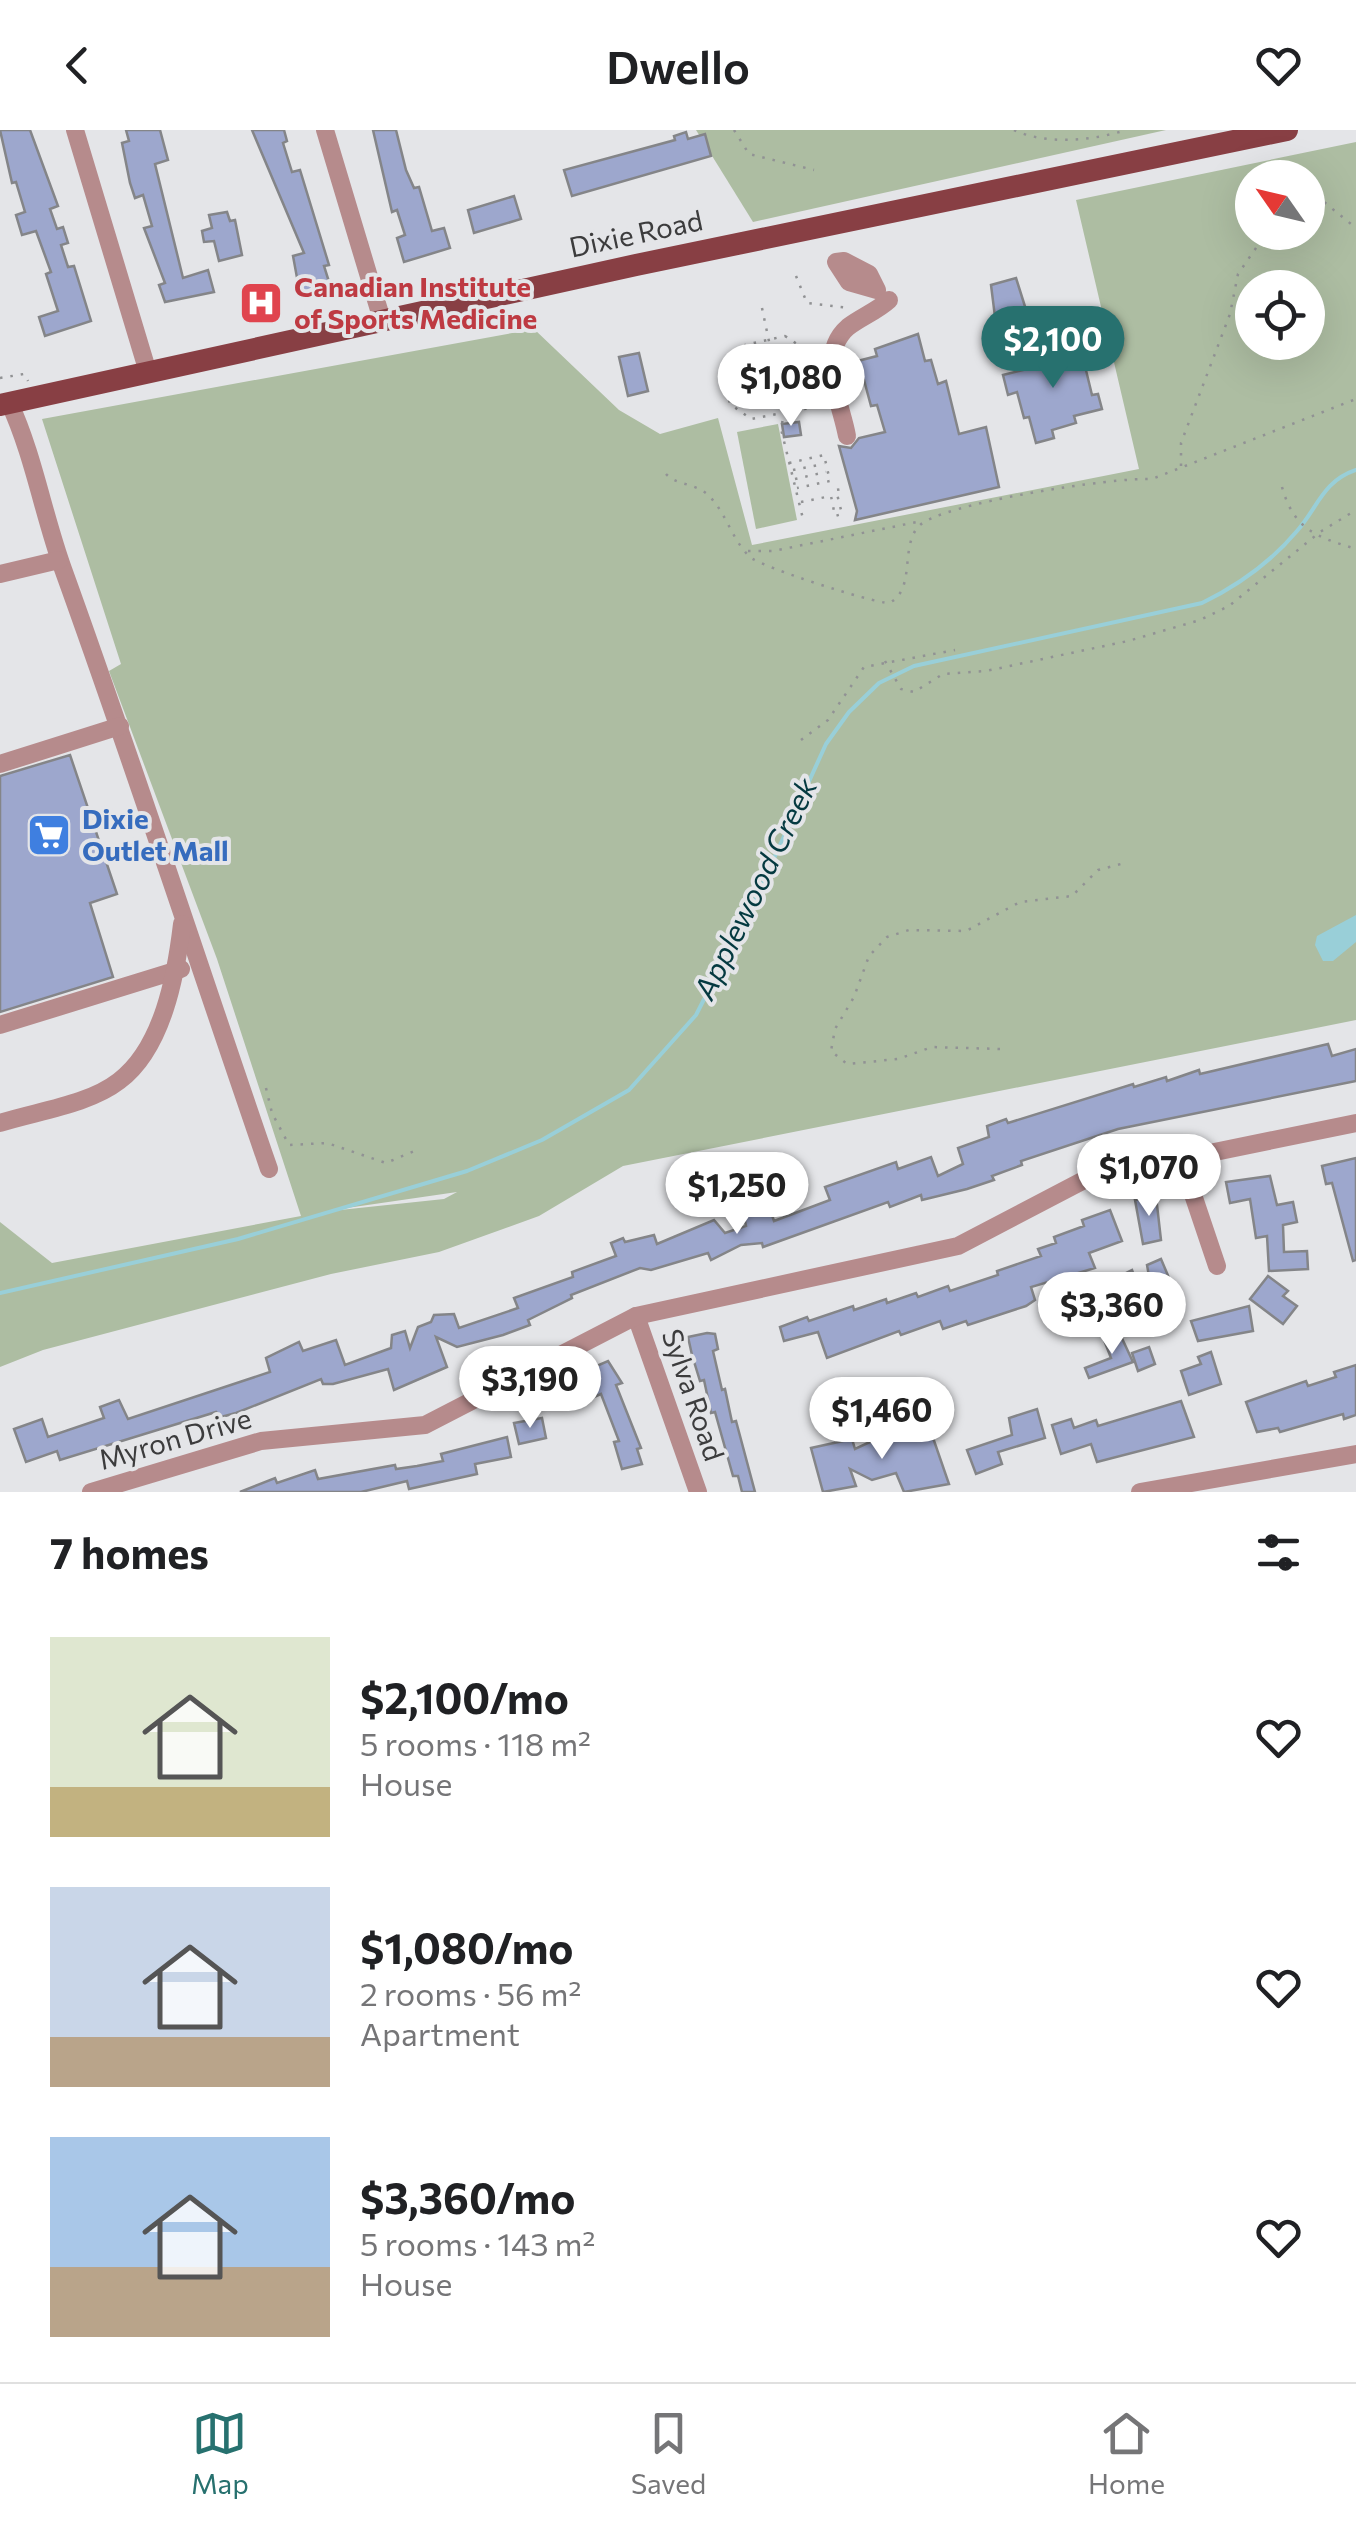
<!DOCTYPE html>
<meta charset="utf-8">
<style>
body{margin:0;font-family:Commissioner,sans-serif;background:#f6f6f6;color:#202124;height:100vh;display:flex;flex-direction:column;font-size:38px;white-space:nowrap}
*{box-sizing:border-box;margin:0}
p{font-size:32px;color:#757577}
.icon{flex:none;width:55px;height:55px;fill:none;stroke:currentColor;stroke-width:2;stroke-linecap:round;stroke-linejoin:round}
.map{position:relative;height:1362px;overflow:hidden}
.details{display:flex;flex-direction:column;background:#fff;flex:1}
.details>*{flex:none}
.needle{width:65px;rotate:304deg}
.controls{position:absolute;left:1235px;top:30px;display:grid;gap:20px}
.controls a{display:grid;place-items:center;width:90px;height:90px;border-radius:50%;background:#fff;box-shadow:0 10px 40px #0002;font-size:50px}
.price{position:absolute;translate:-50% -85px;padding:0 22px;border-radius:35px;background:#fff;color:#222;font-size:32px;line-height:65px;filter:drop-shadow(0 2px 5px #0008)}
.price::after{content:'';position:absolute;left:50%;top:60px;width:30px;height:22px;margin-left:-15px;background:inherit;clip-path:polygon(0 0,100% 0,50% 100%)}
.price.current{background:#27716f;color:#fff}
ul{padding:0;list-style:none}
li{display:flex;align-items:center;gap:30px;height:250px;padding:0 50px}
li span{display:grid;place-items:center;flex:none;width:280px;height:200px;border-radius:0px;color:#555}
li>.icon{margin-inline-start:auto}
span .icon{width:120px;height:120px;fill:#fffc;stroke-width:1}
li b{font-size:42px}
h2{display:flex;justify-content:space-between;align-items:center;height:120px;padding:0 50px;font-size:42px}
header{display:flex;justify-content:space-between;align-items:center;height:130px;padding:0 50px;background:#fff;font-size:45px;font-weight:600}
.menu{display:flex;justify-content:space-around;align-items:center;height:140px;border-top:2px solid #e0e0e0;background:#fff;font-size:28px;color:#757577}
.menu a{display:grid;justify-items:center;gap:5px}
.menu .current{color:#27716f}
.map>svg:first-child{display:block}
.green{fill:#adbda2;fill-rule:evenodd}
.water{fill:#99cfd8}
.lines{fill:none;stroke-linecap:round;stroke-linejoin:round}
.stream{stroke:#99cfd8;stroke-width:4}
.building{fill:#9da7cd;stroke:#848588;stroke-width:2.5}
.path{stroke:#919294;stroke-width:2.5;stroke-dasharray:2.5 8;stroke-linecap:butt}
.minor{stroke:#b68b8c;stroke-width:18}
.major{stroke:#883f44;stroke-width:22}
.labels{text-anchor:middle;stroke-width:8;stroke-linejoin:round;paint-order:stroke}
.street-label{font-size:28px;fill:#3c3c3d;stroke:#e4e5e8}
.health-label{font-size:28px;font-weight:bold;fill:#be3a42;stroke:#e4e5e8;text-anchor:start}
.shop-label{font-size:28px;font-weight:bold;fill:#366cbe;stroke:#e4e5e8;text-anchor:start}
.water-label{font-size:30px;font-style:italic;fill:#043940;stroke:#e4e5e8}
</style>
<header><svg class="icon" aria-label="back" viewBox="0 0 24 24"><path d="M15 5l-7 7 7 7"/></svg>Dwello<svg class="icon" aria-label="heart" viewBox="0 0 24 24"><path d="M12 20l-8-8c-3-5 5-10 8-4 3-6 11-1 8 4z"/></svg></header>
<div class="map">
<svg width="1356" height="1362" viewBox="0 0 1356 1362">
<rect width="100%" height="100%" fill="#e4e5e8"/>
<g class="green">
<path d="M696 0H1166L753 92Z"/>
<path d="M1356 12V890L623 1036 539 1086 439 1122 331 1144 43 1220 0 1237V1092L52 1133 301 1086 217 829 109 541 121 534 42 289 534 199 619 280 660 304 718 288 752 415 1139 339 1076 70ZM1252 48H1308V102H1252ZM1252 158H1308V212H1252ZM457 1062 444 1069 340 1080V1079Z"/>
<path d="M778 294 797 390 756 399 737 302Z"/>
</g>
<path class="water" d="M1356 785V812L1333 831H1323L1315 815 1317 806Z"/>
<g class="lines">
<path class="stream" d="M0 1163 238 1109 467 1041 542 1010 629 960 696 885 755 770 826 614 849 582 879 553 914 536 1202 473C1237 456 1271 432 1297 401 1318 377 1323 351 1356 340"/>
</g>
<g class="building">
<path d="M0 0H30L58 76 50 79 57 99 63 97 68 113 61 115 68 137 74 136 91 191 45 206 39 187 58 181 46 144 51 142 36 101 22 105 16 85 25 82 16 52 12 53Z"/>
<path d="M126 0H160L168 30 155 34 183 148 208 140 214 162 165 172 159 155 165 153 144 98 152 96 143 65 135 68 130 53 122 13 129 11Z"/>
<path d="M252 0H284L287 11 283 13 292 42 300 40 329 135 324 136 330 155 300 164 293 126 304 123Z"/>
<path d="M373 0H396L406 40 414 58 419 57 432 101 444 98 450 118 404 132 397 108 405 105 397 80 392 82Z"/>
<path d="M686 2 688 9 705 4 711 26 572 66 564 40 675 10 674 6Z"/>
<path d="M514 66 521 89 474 103 468 80Z"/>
<path d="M227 82 230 91 235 90 242 125 219 131 214 111 204 112 202 101 212 98 209 85Z"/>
<path d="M1016 148 1028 186 996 195 991 155Z"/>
<path d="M918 204 925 231 931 230 938 254 946 251 959 304 986 297 999 357 855 390 857 381 839 316 851 318 859 308 885 302 877 275 871 276 864 250 855 253 850 233 877 226 875 219Z"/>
<path d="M1071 210 1079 238 1085 236 1092 265 1098 264 1102 279 1074 286 1076 293 1052 300 1054 308 1036 313 1029 287 1024 288 1017 262 1008 265 1003 245 1031 238 1029 232 1051 226 1049 216Z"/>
<path d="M639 223 648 261 628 266 619 227Z"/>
<path d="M799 292 801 305 784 307 782 294Z"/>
<path d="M70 625 117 764 90 773 113 847 0 882V646Z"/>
<path d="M1328 914 1332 926 1356 919V951L1118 999 1021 1031 1022 1035 992 1046 994 1050 967 1059 922 1070 921 1065 890 1077 888 1072 763 1117 762 1113 741 1115 711 1130 708 1123 651 1140 640 1138 571 1165 572 1168 528 1190 530 1195 503 1205 457 1217 436 1207 447 1237 394 1260 388 1239 333 1254H323L321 1249 236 1283 221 1287 216 1282 60 1330 57 1321 26 1332 14 1299 42 1289 48 1307 104 1288 100 1277 119 1270 128 1289 270 1242 266 1228 299 1212 303 1221 336 1210 345 1235 391 1218 392 1205 405 1201 410 1218 418 1197 431 1192 434 1185 454 1184 459 1198 518 1178 514 1168 573 1147 572 1142 616 1126 611 1113 623 1108 625 1112 654 1105 657 1114 714 1090 725 1103 746 1096 743 1081 768 1073 774 1091 830 1070 825 1057 896 1032 898 1039 931 1027 938 1046 963 1034 958 1018 989 1007 987 996 1006 989 1008 993 1133 954 1134 957 1166 947 1167 951 1199 940 1200 944Z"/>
<path d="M1356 1028V1130L1353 1131 1332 1053 1326 1054 1322 1036Z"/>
<path d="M1270 1046 1277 1075 1293 1072 1297 1092 1283 1095 1284 1122 1307 1121 1308 1139 1269 1141 1267 1106 1256 1108 1250 1069 1230 1073 1226 1052Z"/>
<path d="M1156 1066 1161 1110 1143 1114 1135 1070Z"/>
<path d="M1110 1080 1122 1111 1089 1123 1095 1138 1031 1157 1035 1170 1026 1176 968 1195 966 1191 943 1199 940 1191 901 1205 899 1201 827 1228 818 1202 784 1211 780 1197 807 1187 809 1191 853 1176 854 1180 886 1169 887 1173 916 1163 918 1167 948 1156 950 1161 998 1145 997 1141 1041 1126 1038 1119 1056 1113 1054 1107 1084 1096 1082 1090Z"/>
<path d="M1161 1129 1172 1155 1152 1163 1147 1135Z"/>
<path d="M1132 1140 1139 1159 1129 1163 1122 1145Z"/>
<path d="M1268 1146 1288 1161 1283 1166 1297 1176 1283 1194 1250 1169Z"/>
<path d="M1249 1176 1253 1201 1198 1211 1191 1191Z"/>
<path d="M707 1203 715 1204 718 1219 713 1221 722 1260 725 1259 732 1292 736 1291 755 1362H742L738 1346H733L715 1282 711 1283 704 1250 700 1251 692 1225 688 1207Z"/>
<path d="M1120 1204 1133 1232 1089 1248 1085 1238 1111 1228 1104 1210Z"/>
<path d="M1149 1217 1155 1234 1138 1241 1132 1223Z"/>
<path d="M1211 1222 1221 1254 1189 1265 1181 1241 1201 1234 1198 1227Z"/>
<path d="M608 1231 622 1253 616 1255 641 1318 637 1319 642 1334 622 1339 614 1312 619 1311 601 1264 582 1272 571 1247Z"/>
<path d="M1356 1235V1285L1344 1289 1343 1284 1280 1302 1278 1298 1257 1302 1246 1272 1306 1251 1308 1256 1336 1247 1334 1242Z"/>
<path d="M1181 1271 1194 1307 1097 1332 1091 1314 1061 1324 1052 1295 1071 1289 1074 1298 1096 1290 1098 1296Z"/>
<path d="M1037 1279 1045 1308 998 1322 1002 1334 976 1344 967 1320 1012 1305 1009 1288Z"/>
<path d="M542 1288 546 1308 519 1314 514 1293Z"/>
<path d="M931 1302 949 1354 904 1362 896 1343 872 1350 850 1339 856 1356 823 1362 811 1318 852 1309 855 1319 887 1304 899 1303 901 1308Z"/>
<path d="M507 1307 511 1327 475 1334 477 1344 409 1359 407 1351 361 1362H240L275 1348 277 1353 315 1340 318 1349 395 1335 396 1339 417 1336 443 1331 441 1324Z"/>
</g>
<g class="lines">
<g class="path">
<path d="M734 0 749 24 814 40"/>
<path d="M1014 0C1046 15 1092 11 1126 0"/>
<path d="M1308 59 1356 98"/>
<path d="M796 146 807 173 849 178"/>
<path d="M762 178 784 283 781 299 804 393"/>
<path d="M785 206 815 226 821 259 809 278 751 289 730 274 724 245 745 215Z"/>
<path d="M0 248 24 244 28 251"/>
<path d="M789 333 824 325 830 351 797 358"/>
<path d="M1181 336V313L1230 184 1238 144 1267 102"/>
<path d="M793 340 824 334"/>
<path d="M666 344C676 355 694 353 707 364 726 381 731 409 750 427 761 437 873 473 889 473 916 460 900 418 918 397 938 373 1116 347 1152 349L1356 269"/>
<path d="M795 349 826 342"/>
<path d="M1282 357C1294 400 1317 407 1356 419"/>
<path d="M801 372 831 366 835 386 842 384 836 360 842 359"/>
<path d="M748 421H773L922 391"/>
<path d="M885 531 901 559 914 562 943 544 986 541 1128 511 1200 490 1229 476 1320 402 1356 380"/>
<path d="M801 610 828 590 864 537 955 520"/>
<path d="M795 657 815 664"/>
<path d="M1000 919 932 917 898 929 847 934 831 921 835 899 854 867 869 826 887 807 909 800 966 801 1020 772 1072 766 1098 740 1121 734"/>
<path d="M266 958 272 983 289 1015 327 1013 386 1033 419 1019"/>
</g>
<g class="minor">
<path d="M75 0 147 239"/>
<path d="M325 0 382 190"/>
<path d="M844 131 869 144 877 160 849 152 836 132Z"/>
<path d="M9 272C34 326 43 384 63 439 135 638 200 839 269 1039"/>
<path d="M847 306C841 272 816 225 848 197 861 187 877 181 889 170"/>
<path d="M0 444 59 430"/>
<path d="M0 634 120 596"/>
<path d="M0 895 181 839"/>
<path d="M0 993C37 981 88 975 119 951 163 918 176 845 182 794"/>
<path d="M1181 1029 1217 1136"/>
<path d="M636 1186 698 1362"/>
<path d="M91 1362 261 1311 425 1295 636 1186 958 1116 1088 1048 1356 993"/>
<path d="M1140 1362 1356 1324"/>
</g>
<path class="major" d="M0 275 636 135 1287 0"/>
</g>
<defs>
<g id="hospital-square" transform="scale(2.25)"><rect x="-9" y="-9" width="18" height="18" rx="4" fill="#e0444e" stroke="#e4e5e8"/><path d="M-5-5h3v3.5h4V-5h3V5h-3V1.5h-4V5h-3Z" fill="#fff"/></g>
<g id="supermarket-square" transform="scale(2.25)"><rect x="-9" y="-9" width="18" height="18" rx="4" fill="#3f7fe0" stroke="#e4e5e8"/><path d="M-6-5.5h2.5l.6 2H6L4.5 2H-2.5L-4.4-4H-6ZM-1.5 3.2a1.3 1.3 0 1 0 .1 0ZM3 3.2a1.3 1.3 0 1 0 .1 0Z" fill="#fff"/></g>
</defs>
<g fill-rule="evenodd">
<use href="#hospital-square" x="261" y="173"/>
<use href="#supermarket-square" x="49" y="705"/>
</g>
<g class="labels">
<g class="street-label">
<text transform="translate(636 104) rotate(-12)" y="10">Dixie Road</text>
<text transform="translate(693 1265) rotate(71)" y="10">Sylva Road</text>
<text transform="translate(175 1309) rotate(-16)" y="10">Myron Drive</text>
</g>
<g class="health-label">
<text x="294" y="167">Canadian Institute<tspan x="294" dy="32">of Sports Medicine</tspan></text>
</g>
<g class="shop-label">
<text x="82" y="699">Dixie<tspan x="82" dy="32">Outlet Mall</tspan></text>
</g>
<g class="water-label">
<text transform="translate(756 759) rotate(-64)" y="10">Applewood Creek</text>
</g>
</g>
</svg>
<div class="controls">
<a><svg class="needle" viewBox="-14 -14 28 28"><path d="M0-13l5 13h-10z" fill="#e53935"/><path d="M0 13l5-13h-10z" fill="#757577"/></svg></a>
<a><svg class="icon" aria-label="locate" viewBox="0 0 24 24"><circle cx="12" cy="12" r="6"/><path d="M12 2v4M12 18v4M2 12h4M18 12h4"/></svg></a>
</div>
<b class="price current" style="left:1053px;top:261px">$2,100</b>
<b class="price" style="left:791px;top:299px">$1,080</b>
<b class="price" style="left:1149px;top:1089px">$1,070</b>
<b class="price" style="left:737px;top:1107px">$1,250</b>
<b class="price" style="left:1112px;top:1227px">$3,360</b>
<b class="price" style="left:530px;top:1301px">$3,190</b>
<b class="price" style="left:882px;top:1332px">$1,460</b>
</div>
<section class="details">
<h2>7 homes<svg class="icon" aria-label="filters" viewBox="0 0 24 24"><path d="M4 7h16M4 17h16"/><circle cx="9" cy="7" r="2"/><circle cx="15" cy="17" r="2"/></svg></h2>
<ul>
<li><span style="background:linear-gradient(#dfe7d0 75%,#c2b280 0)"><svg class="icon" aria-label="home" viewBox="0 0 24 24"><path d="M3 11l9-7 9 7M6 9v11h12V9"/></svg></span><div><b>$2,100/mo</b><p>5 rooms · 118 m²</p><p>House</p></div><svg class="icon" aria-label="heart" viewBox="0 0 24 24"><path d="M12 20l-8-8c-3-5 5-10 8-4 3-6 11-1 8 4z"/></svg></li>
<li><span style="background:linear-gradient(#c9d6e8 75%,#b9a48a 0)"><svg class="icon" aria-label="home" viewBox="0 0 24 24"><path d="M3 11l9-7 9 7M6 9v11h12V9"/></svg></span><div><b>$1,080/mo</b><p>2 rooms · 56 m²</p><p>Apartment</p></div><svg class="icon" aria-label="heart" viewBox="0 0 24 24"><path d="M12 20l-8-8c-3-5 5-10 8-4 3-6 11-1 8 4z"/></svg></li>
<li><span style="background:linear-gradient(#a9c7e8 65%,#b9a48a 0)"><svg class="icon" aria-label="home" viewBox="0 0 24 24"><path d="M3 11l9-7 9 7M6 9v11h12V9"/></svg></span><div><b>$3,360/mo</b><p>5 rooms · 143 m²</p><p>House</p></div><svg class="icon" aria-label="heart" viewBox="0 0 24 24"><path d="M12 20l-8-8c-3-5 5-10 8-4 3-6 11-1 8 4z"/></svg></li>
</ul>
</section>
<nav class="menu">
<a class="current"><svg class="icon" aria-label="map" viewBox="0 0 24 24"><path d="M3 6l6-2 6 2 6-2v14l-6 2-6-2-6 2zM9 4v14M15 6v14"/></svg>Map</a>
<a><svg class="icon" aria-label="saved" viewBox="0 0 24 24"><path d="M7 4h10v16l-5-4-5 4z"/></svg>Saved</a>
<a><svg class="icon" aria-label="home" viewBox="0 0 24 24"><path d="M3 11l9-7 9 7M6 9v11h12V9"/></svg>Home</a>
</nav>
